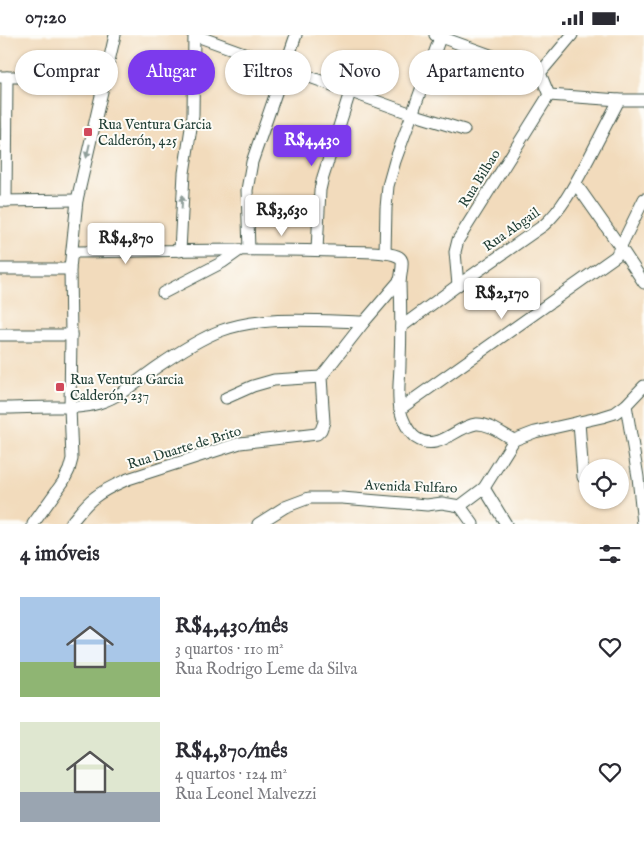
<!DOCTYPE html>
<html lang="pt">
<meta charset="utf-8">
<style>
body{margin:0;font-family:"IM FELL English",serif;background:#f7f7f7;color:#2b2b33;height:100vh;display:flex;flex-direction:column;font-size:19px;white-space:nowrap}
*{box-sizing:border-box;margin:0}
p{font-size:16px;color:#7c7c81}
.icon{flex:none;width:28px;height:28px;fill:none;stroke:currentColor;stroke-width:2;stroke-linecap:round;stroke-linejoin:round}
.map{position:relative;height:489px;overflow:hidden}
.side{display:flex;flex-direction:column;background:#fff;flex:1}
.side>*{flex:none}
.guide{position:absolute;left:15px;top:15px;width:615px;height:45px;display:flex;gap:10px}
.controls{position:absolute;left:579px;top:424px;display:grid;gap:10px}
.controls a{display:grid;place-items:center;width:50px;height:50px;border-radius:50%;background:#fff;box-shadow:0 1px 4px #0004;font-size:25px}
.price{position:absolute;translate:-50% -42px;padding:0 11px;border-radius:5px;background:#fff;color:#222;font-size:16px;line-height:32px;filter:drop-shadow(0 1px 2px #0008)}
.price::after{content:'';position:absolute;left:50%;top:30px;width:15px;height:11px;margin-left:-8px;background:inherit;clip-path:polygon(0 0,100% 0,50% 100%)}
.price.current{background:#7c3aed;color:#fff}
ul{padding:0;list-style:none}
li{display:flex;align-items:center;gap:15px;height:125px;padding:0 20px}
li span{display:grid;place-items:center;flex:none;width:140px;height:100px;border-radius:0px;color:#555}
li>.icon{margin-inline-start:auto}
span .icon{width:60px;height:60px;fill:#fffc;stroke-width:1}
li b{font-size:21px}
h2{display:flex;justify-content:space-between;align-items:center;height:60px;padding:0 20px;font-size:21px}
.pill{padding:0 18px;border-radius:22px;background:#fff;box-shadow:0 1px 4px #0004;font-size:18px;line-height:45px}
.pill.current{background:#7c3aed;color:#fff}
.status{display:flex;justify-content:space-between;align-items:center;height:35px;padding:0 25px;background:#fff;direction:ltr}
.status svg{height:14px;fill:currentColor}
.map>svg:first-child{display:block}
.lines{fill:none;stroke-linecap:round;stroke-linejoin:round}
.minor-casing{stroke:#3f5548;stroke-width:13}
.minor{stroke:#fff;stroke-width:11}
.oneway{fill:#8f9e9a}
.poi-dot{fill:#d1495b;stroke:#fdfcf7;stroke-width:2}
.labels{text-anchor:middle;stroke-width:4;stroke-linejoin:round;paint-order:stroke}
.poi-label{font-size:14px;fill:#1f3d34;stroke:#fdfcf7;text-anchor:start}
.street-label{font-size:14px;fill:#1f3d34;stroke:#fdfcf7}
</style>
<div class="status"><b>07:20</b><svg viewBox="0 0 49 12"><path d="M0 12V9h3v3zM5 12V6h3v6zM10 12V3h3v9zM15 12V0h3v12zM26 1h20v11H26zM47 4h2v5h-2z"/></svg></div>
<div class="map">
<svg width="644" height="489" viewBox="0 0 644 489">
<rect width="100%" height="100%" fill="#fdfcf7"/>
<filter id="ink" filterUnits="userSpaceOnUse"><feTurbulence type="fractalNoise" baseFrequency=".02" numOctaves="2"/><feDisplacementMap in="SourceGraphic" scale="10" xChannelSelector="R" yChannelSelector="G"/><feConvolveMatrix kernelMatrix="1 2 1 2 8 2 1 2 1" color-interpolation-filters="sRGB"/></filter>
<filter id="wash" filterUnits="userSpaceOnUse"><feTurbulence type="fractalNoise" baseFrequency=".0096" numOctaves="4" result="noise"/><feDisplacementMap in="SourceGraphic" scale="20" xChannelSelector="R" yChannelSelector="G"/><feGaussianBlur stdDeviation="1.12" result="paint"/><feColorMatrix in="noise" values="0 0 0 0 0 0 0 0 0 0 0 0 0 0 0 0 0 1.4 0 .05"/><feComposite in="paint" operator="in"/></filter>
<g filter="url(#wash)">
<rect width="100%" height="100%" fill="#f2dbbc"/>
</g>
<g filter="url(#ink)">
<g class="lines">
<g class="minor-casing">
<g id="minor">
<path d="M194 0 412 79 464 95"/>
<path d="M435 0 540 38 549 60"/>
<path d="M540 38 572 0"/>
<path d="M0 42H105"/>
<path d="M549 60 619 65H644"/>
<path d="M576 149 621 213 644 248"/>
<path d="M0 166 77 165"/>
<path d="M6 166 7 42"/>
<path d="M249 215 247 155 252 127 296 0"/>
<path d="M317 215 320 155 323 142 350 57"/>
<path d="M180 216 184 138 193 80 194 0"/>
<path d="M72 217C159 216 246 213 333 216 349 217 384 215 397 221 400 222 401 223 402 226 403 233 400 241 400 249 401 275 401 302 400 328 400 343 397 359 400 374 402 384 408 397 416 403 438 418 455 392 476 389 489 388 502 399 514 405"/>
<path d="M385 218 386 173 388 151 395 126 441 0"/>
<path d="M0 234H70"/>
<path d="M458 250 455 217 458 205 549 60"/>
<path d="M163 258 223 227 240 215"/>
<path d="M401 292 458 250 544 190C564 172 576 147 589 123 599 104 609 84 619 65"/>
<path d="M0 300H71"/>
<path d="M226 363 253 351 274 345 321 342"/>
<path d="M626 370 638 442 643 489"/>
<path d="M0 373C18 373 36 372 54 372 69 372 84 373 99 368 122 361 138 345 157 332 176 319 199 304 220 296 261 280 320 286 364 287"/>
<path d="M400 374 616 221 644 164"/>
<path d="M579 387 583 442"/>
<path d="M484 453 506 489"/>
<path d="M460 471 473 489"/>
<path d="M33 489 63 447 69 435 72 424 70 372 71 300 70 234 77 165 115 0"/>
<path d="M70 489C78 480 85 469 95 462 105 454 117 449 128 444L240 408 317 399 321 395 324 387 321 342 364 287 400 245"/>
<path d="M258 489 285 472 309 463H342L427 470 442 468 460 471 484 453 514 405 535 397 602 382 615 378 626 370 644 351"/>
</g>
</g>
<use href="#minor" class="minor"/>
</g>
<defs><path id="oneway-solid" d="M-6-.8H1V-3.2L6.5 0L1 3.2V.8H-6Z" transform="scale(1.25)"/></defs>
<g class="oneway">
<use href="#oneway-solid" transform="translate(88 116) rotate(103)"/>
<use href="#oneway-solid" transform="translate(182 167) rotate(-87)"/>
</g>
</g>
<g class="poi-dot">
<rect x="83" y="92" width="10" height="10" rx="2.5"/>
<rect x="55" y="347" width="10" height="10" rx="2.5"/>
</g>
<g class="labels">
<g class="poi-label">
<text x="98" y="94">Rua Ventura Garcia<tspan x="98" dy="16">Calderón, 425</tspan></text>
<text x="70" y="349">Rua Ventura Garcia<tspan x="70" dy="16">Calderón, 237</tspan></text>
</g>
<g class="street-label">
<text transform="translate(479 143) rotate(-58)" y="5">Rua Bilbao</text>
<text transform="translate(511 194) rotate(-35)" y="5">Rua Abgail</text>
<text transform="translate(184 412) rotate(-17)" y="5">Rua Duarte de Brito</text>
<text transform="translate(411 451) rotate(2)" y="5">Avenida Fulfaro</text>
</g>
</g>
</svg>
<div class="controls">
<a><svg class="icon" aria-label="locate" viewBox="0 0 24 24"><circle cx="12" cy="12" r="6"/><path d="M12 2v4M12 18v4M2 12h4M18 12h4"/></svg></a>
</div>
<b class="price current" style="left:312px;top:132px">R$4,430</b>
<b class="price" style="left:282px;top:202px">R$3,630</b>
<b class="price" style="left:126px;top:230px">R$4,870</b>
<b class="price" style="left:502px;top:285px">R$2,170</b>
<div class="guide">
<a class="pill">Comprar</a>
<a class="pill current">Alugar</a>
<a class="pill">Filtros</a>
<a class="pill">Novo</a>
<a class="pill">Apartamento</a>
</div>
</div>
<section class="side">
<h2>4 imóveis<svg class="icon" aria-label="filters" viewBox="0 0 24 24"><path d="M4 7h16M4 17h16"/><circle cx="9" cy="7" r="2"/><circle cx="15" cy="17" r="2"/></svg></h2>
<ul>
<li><span style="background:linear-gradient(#a9c7e8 65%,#8fb573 0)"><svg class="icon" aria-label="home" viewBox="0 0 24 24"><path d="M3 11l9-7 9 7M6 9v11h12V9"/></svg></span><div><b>R$4,430/mês</b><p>3 quartos · 110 m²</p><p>Rua Rodrigo Leme da Silva</p></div><svg class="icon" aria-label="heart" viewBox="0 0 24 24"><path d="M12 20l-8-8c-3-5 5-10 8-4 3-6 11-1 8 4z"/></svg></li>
<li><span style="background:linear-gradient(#dfe7d0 70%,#9aa5b1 0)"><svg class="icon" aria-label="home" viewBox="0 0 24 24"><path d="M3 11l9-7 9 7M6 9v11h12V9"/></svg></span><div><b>R$4,870/mês</b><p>4 quartos · 124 m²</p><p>Rua Leonel Malvezzi</p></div><svg class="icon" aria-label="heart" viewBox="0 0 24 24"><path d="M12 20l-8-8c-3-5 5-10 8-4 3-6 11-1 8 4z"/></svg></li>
</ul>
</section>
